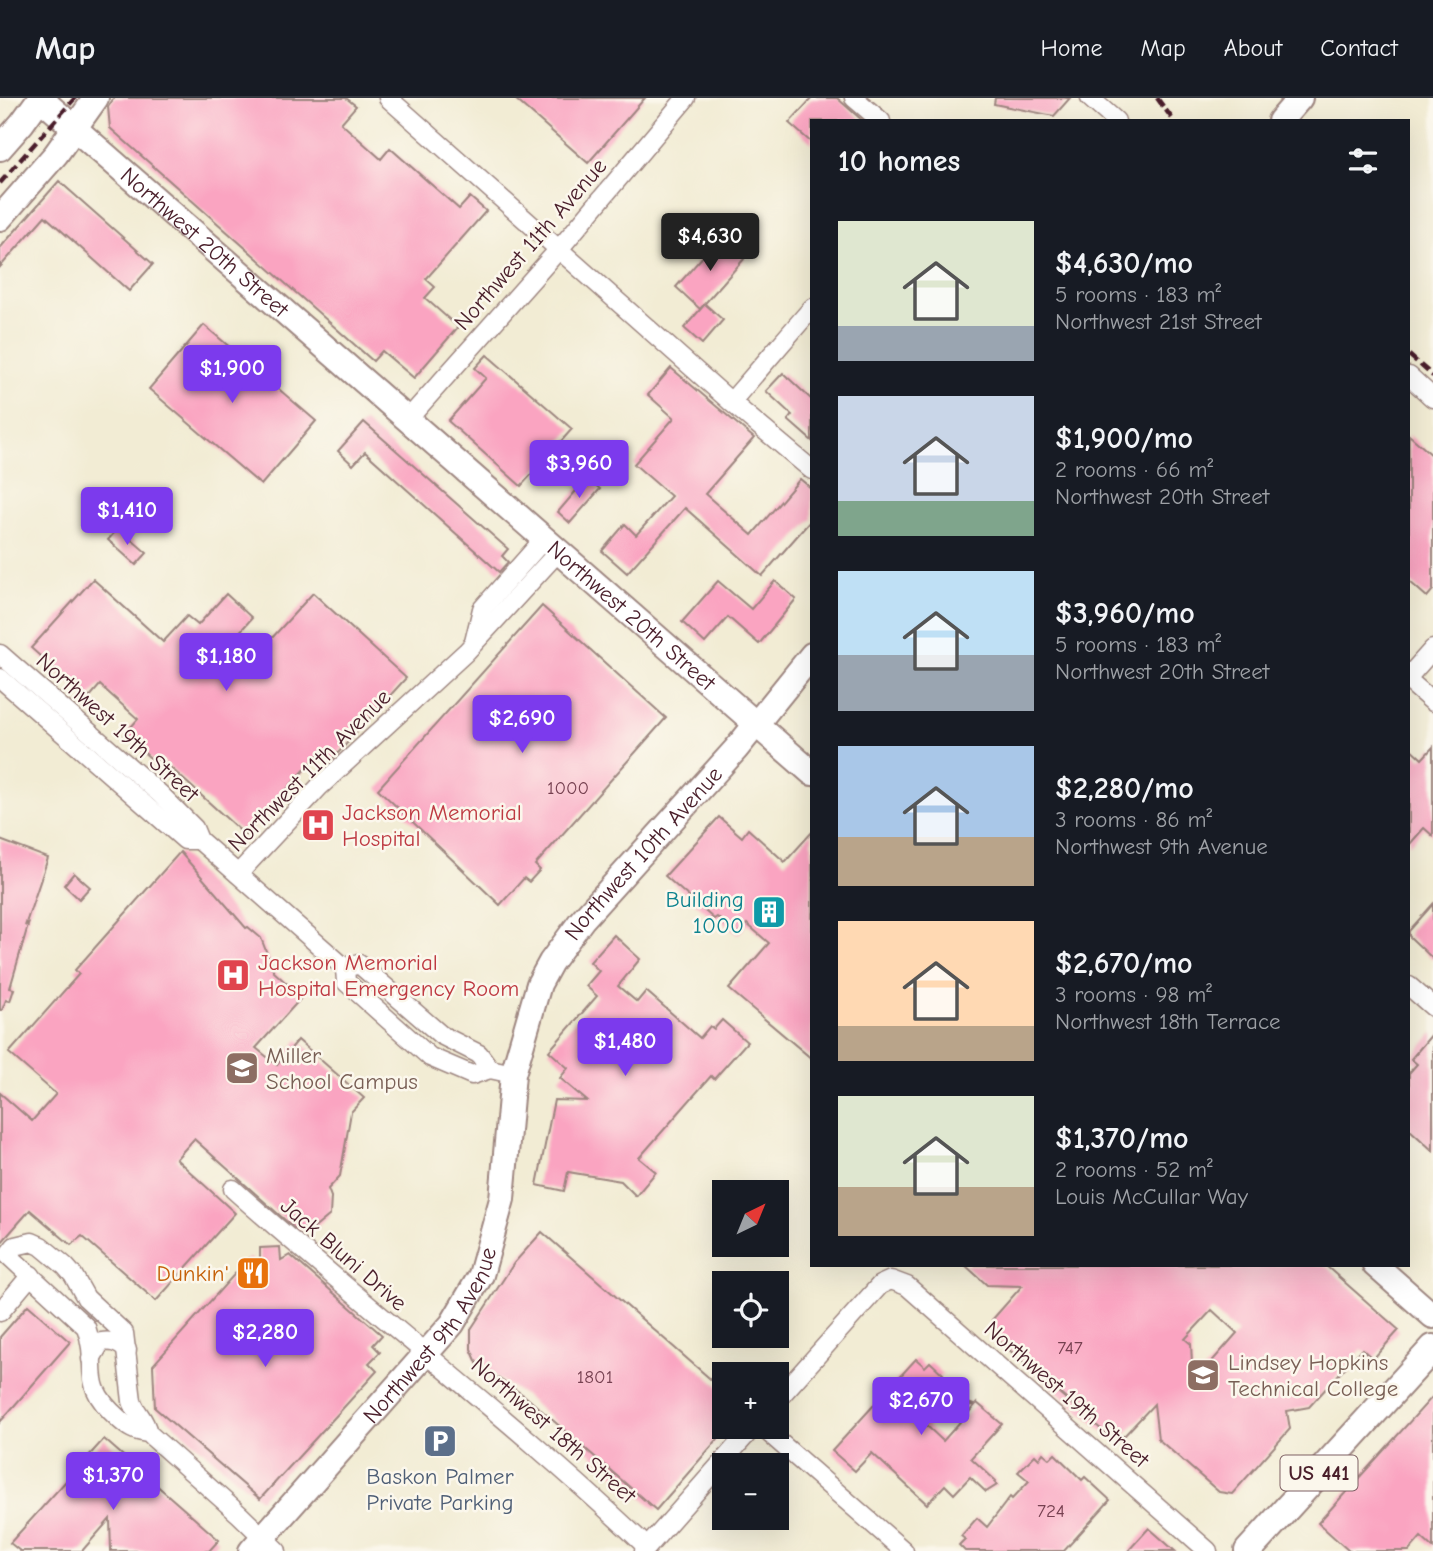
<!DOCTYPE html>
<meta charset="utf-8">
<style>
body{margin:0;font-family:"Comic Neue",sans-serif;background:#242831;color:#f1f3f6;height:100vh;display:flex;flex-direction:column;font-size:26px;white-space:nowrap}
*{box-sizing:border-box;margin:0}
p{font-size:23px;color:#9ea1a6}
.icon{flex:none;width:38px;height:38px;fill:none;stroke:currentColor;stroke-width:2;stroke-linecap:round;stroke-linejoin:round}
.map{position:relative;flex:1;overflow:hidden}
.details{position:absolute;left:810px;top:21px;width:600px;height:1148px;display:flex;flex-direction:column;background:#171b24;border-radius:0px;box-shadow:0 7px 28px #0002}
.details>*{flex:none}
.needle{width:46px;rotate:43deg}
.tools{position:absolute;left:712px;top:1082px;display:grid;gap:14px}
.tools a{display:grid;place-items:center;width:77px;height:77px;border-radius:0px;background:#171b24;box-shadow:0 7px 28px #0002;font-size:35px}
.price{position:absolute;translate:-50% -60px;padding:0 16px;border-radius:7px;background:#7c3aed;color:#fff;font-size:23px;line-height:46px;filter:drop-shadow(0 2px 4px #0008)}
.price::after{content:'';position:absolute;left:50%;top:42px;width:21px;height:16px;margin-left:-10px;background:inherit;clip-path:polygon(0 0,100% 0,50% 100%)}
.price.on{background:#222;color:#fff}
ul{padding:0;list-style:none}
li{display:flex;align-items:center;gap:21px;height:175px;padding:0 28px}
li span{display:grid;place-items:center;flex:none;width:196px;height:140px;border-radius:0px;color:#555}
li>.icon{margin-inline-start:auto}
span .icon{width:84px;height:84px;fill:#fffc;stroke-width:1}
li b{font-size:30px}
h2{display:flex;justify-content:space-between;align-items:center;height:84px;padding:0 28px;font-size:30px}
header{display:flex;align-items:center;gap:42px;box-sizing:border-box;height:98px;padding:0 35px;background:#171b24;border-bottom:2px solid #363941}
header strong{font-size:33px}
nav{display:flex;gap:38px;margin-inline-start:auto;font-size:24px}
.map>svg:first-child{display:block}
.building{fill:#faa4c1;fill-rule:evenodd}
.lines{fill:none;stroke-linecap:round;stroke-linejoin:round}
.street-casing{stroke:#9e8680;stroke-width:21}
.secondary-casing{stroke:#9e8680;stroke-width:28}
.primary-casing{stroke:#9e8680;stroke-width:30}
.street{stroke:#fff;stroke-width:18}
.secondary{stroke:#fff;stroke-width:24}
.primary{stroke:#fff;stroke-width:26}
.rail{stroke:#4a1f2b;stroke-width:4.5;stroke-dasharray:10 5;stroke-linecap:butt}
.labels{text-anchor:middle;stroke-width:5;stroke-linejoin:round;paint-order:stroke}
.number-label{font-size:19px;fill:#764050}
.shield{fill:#fbf7ec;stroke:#7f6065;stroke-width:2}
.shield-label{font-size:21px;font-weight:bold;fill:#4a1f2b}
.street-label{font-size:23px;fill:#4a1f2b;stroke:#fbf7ec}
.health-label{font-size:23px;fill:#be3a42;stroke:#fbf7ec;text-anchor:start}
.culture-label{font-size:23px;fill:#0d838f;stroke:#fbf7ec;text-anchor:end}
.education-label{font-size:23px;fill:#785e54;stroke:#fbf7ec;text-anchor:start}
.food-label{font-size:23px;fill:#c56008;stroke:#fbf7ec;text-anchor:end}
.service-label{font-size:23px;fill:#4e5e75;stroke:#fbf7ec}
</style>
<header>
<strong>Map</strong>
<nav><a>Home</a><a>Map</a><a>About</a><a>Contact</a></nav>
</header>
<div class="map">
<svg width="1433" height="1453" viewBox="0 0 1433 1453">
<rect width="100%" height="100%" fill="#fbf7ec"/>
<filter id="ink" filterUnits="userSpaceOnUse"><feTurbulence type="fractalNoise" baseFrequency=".0143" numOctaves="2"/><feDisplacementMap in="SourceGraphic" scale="14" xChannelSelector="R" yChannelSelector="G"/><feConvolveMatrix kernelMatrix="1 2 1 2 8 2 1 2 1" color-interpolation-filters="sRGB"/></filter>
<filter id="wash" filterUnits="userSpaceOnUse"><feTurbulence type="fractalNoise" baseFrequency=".00686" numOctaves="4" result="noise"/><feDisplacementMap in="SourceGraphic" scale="28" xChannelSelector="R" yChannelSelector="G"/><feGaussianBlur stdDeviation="1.57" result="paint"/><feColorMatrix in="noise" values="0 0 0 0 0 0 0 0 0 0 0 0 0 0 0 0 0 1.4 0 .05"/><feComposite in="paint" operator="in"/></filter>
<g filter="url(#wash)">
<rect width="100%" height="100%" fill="#f2ecd4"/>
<g id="blocks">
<g class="building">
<path d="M114 0H346L356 8 341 25 381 61 390 50 459 111 470 99 486 113 426 181 435 189 425 200 458 229 414 280 382 253 373 263 110 30 108 9Z"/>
<path d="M514 0H645L588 65Z"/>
<path d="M812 0H837L863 23H812V45L789 25Z"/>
<path d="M995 0H1070L1054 18 994 6Z"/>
<path d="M59 83 153 166 129 193 45 118 0 169V150Z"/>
<path d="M720 139 744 161 700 211 676 189Z"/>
<path d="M705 206 723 222 702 246 684 230Z"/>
<path d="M204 227 316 323 261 387 149 291Z"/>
<path d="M487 257 572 331 521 388 448 323 486 280 475 270Z"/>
<path d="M671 270 754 340 705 396 752 437 800 381 812 391V421L762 478 685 410 627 475 602 453 625 426 636 437 671 398 634 366 674 320 648 297Z"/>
<path d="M783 275 812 302V343L788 322 792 317 766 293Z"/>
<path d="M364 324 508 451 502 458 508 464 499 474 365 354 353 367 338 353Z"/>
<path d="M1409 337 1433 358V492L1427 499 1409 483Z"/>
<path d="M587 380 600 391 570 425 558 414Z"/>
<path d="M118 430 147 455 136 467 108 442Z"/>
<path d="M93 481 163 544 187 518 198 527 226 496 252 520 229 546 250 564 313 495 406 580 329 665 318 657 245 737 160 660 156 665 124 637 138 621 100 587 88 601 31 550Z"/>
<path d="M718 483 751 511 775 483 796 501 759 546 728 519 705 545 682 524Z"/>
<path d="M542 508 666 620 535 767 540 772 529 784 524 780 500 807 378 691Z"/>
<path d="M1409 649 1422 661 1433 649V738L1424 730 1409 747Z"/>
<path d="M719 719 742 739 748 731 785 764 812 734V961L729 891 769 845 747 826 738 837 717 819 714 821 665 778Z"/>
<path d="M0 742 48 760 25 828 29 824 10 890 14 891 10 903 6 902 2 912H0Z"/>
<path d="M180 754 246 830 248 829 261 840 274 874 302 899 256 950 277 967 298 942 364 1000 351 1014 340 1078 328 1091 331 1099 330 1117 312 1132 294 1130 194 1041 176 1061 235 1115 156 1203 82 1138 71 1147 30 1112 0 1146V995L32 1023 56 996 9 955 79 876 75 872Z"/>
<path d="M74 775 90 789 79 801 64 787Z"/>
<path d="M1433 806V861L1409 838V833Z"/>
<path d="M614 837 640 861 618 888 637 904 646 893 700 940 710 928 714 931 722 922 747 944 714 981 711 978 639 1060 656 1074 636 1098 621 1083 568 1074 564 1093 537 1087 554 1002 587 1003 560 980 568 970 549 953 597 898 586 888 599 873 590 864Z"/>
<path d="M1433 935V1053L1409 1031V975L1417 966 1411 961Z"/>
<path d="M542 1134 724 1293V1334L656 1412 525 1298 478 1267 471 1251V1231L514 1165Z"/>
<path d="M280 1149 281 1162 290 1157 382 1237 373 1247 380 1254 369 1265 377 1273 260 1401 155 1310 153 1267 249 1160 260 1170V1150Z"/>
<path d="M965 1167H1325L1399 1232 1373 1261 1362 1251 1309 1309 1287 1313 1290 1331 1232 1396 1219 1394 1158 1341 1154 1306 1124 1338 1110 1339 992 1237V1222L1022 1188 987 1187ZM1212 1212 1237 1235 1193 1285 1191 1246 1185 1241Z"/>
<path d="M28 1207 70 1244 0 1324V1239Z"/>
<path d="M916 1261 925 1269 930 1264 943 1276 939 1280 944 1286 935 1295 974 1307 910 1312 943 1343 977 1305 1002 1326 971 1360 996 1383 995 1385 997 1387 986 1394 970 1379 954 1396 945 1387 927 1406 872 1355 855 1373 832 1353Z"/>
<path d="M1433 1298V1450L1421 1439 1409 1453H1349L1318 1425Z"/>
<path d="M104 1341 219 1442 209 1453H111L110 1421 82 1453H20L10 1445Z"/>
<path d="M1043 1355 1050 1361 1055 1356 1082 1382 1085 1379 1110 1402 1064 1453H965L959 1447 965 1441 961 1438 977 1420 987 1429 1010 1399 1012 1401 1029 1383 1018 1374 1035 1357 1039 1361Z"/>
<path d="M1149 1430 1175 1453H1128Z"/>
</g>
</g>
</g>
<g filter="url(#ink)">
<use href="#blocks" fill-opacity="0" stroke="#9e8680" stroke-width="2"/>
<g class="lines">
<g class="street-casing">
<g id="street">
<path d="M388 0 731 304 812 372"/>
<path d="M854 0 881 23"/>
<path d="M1090 0 1116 23"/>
<path d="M1409 278 1433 300"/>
<path d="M731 304 812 210"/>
<path d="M408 321 560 150 686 0"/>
<path d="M474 544 482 511 544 441"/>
<path d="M0 556 160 696 194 730 199 742 345 870 346 884 430 959 472 977 490 971 513 976"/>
<path d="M1409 578 1433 551"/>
<path d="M0 580 185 742H199"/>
<path d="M1409 583 1433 604"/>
<path d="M238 776 319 689 466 554 558 454"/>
<path d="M345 870 359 866 441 937 479 956 490 971"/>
<path d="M1409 888 1433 909"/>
<path d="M233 1091C369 1213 515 1323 647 1449"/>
<path d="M0 1214 31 1177"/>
<path d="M91 1261 101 1244C112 1242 119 1245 127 1252"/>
<path d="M777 1302 880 1187 891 1182 907 1188 1208 1453"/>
<path d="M761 1328 904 1453"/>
<path d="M148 1335C144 1318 136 1316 132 1303L124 1235 86 1200 73 1177 65 1168 41 1148 32 1144 15 1148 8 1157 86 1229C101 1271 77 1284 119 1321 129 1330 134 1333 148 1335L240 1417 277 1453"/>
<path d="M644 1453 754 1328"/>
</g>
</g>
<g class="secondary-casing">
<g id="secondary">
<path id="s1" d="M40 0 812 675"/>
<path d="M1280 23 1300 0"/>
<path d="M0 50 22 25 40 0"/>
<path d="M0 120 56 56 96 0"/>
<path d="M1375 1167 1433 1218"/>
<path id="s2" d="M251 1453 452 1226 481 1177 502 1101 513 976 539 886 551 864 582 822 736 651 812 557"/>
</g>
</g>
<g class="primary-casing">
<path id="primary" d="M1248 1453 1433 1250"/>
</g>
<use href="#street" class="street"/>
<use href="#secondary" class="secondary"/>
<use href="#primary" class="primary"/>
<g class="rail">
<path d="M1157 0 1174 23"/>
<path d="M0 85 75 0"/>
<path d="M1409 257 1433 278"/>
</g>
</g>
</g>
<defs>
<g id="hospital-square" transform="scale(1.75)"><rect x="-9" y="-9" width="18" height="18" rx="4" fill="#e0444e" stroke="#fbf7ec"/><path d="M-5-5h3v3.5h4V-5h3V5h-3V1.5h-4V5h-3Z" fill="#fff"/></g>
<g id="building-square" transform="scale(1.75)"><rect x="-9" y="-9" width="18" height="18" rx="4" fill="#0f9aa8" stroke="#fbf7ec"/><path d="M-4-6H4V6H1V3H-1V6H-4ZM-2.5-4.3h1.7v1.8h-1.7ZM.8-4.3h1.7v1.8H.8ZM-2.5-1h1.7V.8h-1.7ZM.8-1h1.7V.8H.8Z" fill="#fff"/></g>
<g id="university-square" transform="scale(1.75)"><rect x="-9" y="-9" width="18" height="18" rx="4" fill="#8d6e63" stroke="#fbf7ec"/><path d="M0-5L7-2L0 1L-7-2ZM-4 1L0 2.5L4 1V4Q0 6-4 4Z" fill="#fff"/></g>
<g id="restaurant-square" transform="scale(1.75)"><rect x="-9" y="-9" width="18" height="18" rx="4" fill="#e8710a" stroke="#fbf7ec"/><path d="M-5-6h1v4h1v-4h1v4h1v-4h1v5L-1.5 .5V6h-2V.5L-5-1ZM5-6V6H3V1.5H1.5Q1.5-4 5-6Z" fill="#fff"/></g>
<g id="parking-square" transform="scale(1.75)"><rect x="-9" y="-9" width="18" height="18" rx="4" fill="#5c6f8a" stroke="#fbf7ec"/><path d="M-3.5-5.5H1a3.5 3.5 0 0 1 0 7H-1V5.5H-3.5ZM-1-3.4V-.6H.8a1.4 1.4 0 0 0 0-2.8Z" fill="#fff"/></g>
</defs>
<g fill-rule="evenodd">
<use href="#hospital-square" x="318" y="727"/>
<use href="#building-square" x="769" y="814"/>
<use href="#hospital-square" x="233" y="877"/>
<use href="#university-square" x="242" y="970"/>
<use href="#restaurant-square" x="253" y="1175"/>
<use href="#university-square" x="1203" y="1277"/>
<use href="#parking-square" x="440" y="1343"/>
</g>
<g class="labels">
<g class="number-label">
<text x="568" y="696">1000</text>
<text x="1070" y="1256">747</text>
<text x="595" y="1285">1801</text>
<text x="1051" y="1419">724</text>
</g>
<rect class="shield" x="1280.5" y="1357.5" width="77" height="35" rx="5"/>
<g class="shield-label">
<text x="1319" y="1382">US 441</text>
</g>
<g class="street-label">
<text dy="8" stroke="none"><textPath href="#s1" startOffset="219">Northwest 20th Street</textPath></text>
<text transform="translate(530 146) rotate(-49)" y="8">Northwest 11th Avenue</text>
<text dy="8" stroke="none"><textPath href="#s1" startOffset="786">Northwest 20th Street</textPath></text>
<text transform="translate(118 629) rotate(42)" y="8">Northwest 19th Street</text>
<text transform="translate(309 672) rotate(-45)" y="8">Northwest 11th Avenue</text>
<text dy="8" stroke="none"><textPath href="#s2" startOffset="826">Northwest 10th Avenue</textPath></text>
<text transform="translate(344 1156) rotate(41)" y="8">Jack Bluni Drive</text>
<text dy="8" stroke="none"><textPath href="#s2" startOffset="282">Northwest 9th Avenue</textPath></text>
<text transform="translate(1067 1296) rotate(41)" y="8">Northwest 19th Street</text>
<text transform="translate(554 1332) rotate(41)" y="8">Northwest 18th Street</text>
</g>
<g class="health-label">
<text x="342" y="722">Jackson Memorial<tspan x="342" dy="26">Hospital</tspan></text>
<text x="258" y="872">Jackson Memorial<tspan x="258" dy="26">Hospital Emergency Room</tspan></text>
</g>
<g class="culture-label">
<text x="744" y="809">Building<tspan x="744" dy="26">1000</tspan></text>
</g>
<g class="education-label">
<text x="266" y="965">Miller<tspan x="266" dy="26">School Campus</tspan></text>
<text x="1228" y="1272">Lindsey Hopkins<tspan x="1228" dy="26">Technical College</tspan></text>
</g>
<g class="food-label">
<text x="229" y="1183">Dunkin'</text>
</g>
<g class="service-label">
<text x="440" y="1386">Baskon Palmer<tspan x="440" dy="26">Private Parking</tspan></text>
</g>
</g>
</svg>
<div class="tools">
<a><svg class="needle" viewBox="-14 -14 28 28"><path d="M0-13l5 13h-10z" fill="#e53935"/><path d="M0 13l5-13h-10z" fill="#9ea1a6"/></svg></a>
<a><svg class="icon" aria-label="locate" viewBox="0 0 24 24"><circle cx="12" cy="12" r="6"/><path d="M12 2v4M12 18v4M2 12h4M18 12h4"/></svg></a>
<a>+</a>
<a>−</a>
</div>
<b class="price on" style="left:710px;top:175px">$4,630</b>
<b class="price" style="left:232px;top:307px">$1,900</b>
<b class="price" style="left:579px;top:402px">$3,960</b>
<b class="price" style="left:127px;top:449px">$1,410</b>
<b class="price" style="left:226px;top:595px">$1,180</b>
<b class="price" style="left:522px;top:657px">$2,690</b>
<b class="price" style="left:625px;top:980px">$1,480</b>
<b class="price" style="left:265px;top:1271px">$2,280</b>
<b class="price" style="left:921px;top:1339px">$2,670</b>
<b class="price" style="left:113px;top:1414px">$1,370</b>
<section class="details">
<h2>10 homes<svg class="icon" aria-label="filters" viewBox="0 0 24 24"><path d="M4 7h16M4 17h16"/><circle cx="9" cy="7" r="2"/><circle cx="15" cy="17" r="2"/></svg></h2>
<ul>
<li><span style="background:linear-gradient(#dfe7d0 75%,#9aa5b1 0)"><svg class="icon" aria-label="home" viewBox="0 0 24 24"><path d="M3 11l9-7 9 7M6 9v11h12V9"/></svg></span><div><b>$4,630/mo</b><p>5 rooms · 183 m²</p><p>Northwest 21st Street</p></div></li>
<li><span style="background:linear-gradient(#c9d6e8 75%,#7fa58c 0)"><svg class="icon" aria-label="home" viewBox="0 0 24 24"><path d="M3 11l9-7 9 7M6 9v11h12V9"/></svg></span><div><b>$1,900/mo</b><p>2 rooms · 66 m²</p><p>Northwest 20th Street</p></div></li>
<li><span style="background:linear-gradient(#bfe0f5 60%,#9aa5b1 0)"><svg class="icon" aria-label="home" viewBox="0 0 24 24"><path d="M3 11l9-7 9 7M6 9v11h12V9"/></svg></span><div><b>$3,960/mo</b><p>5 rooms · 183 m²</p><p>Northwest 20th Street</p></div></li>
<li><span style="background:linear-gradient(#a9c7e8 65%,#b9a48a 0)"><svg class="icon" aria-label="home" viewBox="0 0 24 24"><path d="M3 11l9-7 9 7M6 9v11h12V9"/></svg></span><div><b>$2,280/mo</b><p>3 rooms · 86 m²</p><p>Northwest 9th Avenue</p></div></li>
<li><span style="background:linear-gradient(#ffd9b3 75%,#b9a48a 0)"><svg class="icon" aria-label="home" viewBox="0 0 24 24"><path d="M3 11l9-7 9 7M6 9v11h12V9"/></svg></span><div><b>$2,670/mo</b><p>3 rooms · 98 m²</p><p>Northwest 18th Terrace</p></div></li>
<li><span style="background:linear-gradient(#dfe7d0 65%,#b9a48a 0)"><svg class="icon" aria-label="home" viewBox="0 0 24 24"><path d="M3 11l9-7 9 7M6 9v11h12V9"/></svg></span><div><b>$1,370/mo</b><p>2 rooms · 52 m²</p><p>Louis McCullar Way</p></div></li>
</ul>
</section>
</div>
